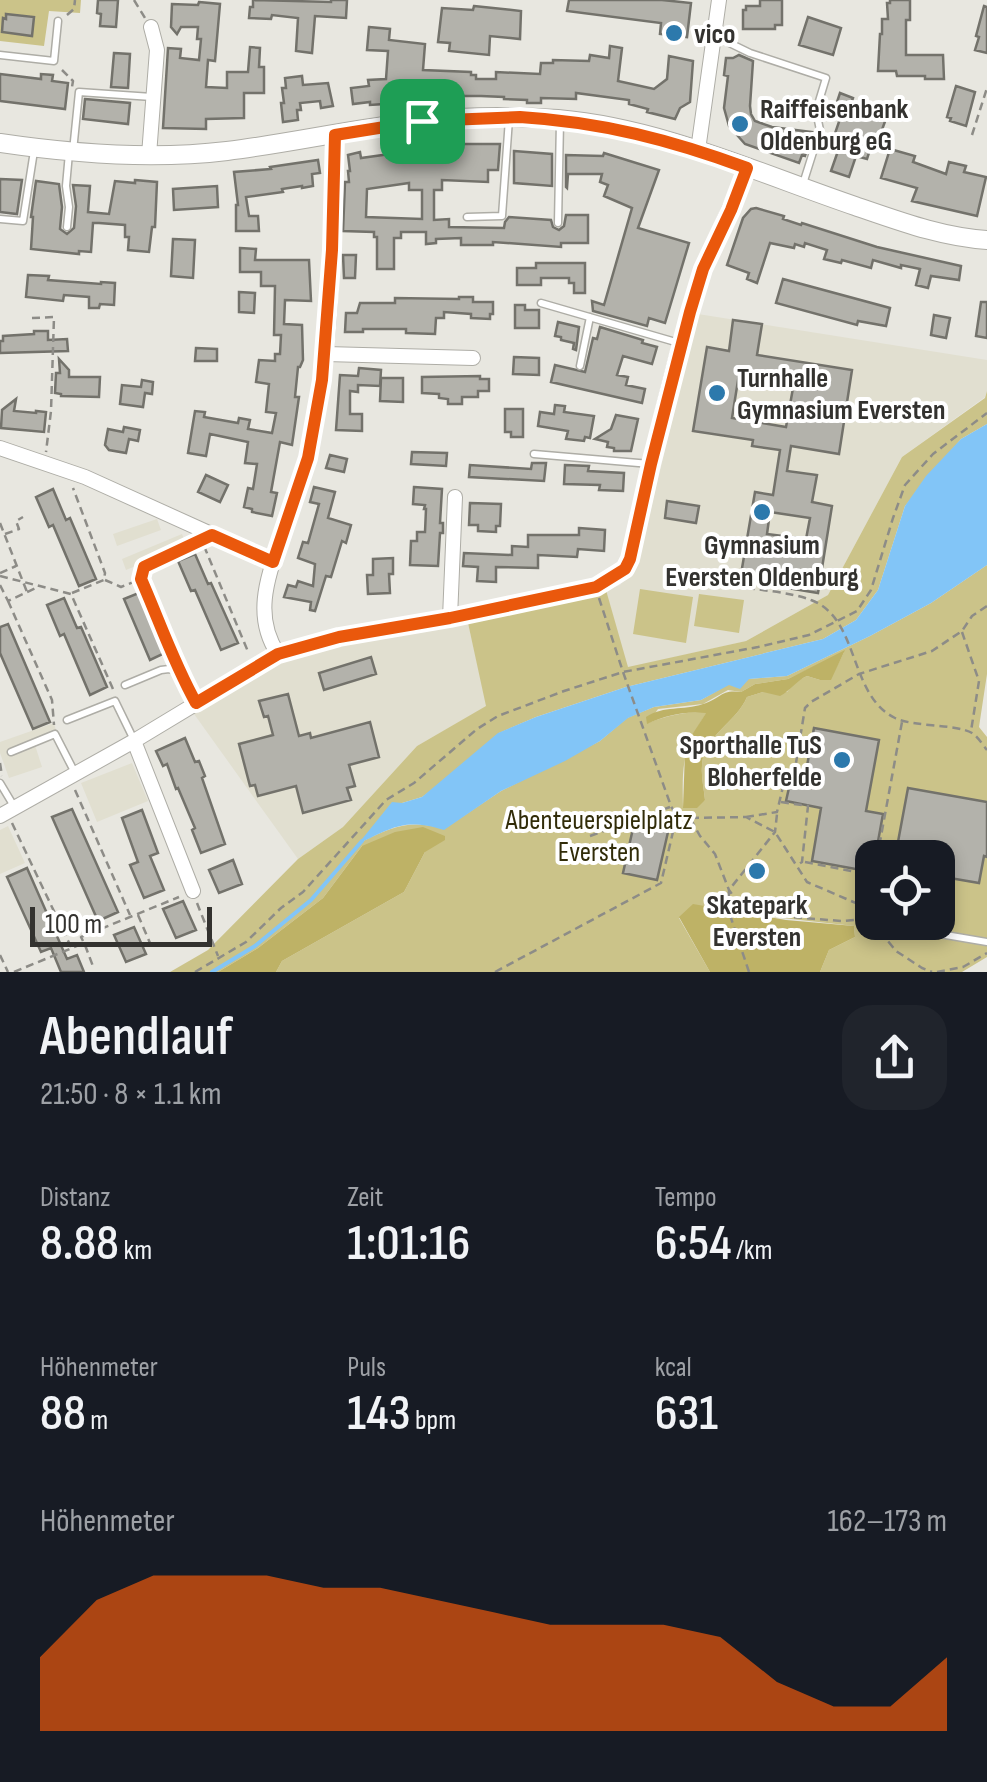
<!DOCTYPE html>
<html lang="de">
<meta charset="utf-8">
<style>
body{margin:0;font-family:"Sofia Sans Condensed",sans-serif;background:#20242c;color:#f1f3f6;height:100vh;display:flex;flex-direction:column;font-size:38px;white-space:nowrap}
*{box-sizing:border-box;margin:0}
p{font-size:32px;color:#9ea1a6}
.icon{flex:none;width:55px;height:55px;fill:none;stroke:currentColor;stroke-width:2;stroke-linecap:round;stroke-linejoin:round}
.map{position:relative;height:972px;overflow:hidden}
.panel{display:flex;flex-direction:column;background:#171b24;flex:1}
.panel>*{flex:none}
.controls{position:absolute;left:855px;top:840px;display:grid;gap:20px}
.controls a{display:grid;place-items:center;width:100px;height:100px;border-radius:20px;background:#171b24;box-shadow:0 5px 15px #0003;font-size:50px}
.scale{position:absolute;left:30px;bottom:25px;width:182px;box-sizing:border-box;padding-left:10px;border:5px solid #33322f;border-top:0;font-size:28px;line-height:35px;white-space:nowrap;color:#33322f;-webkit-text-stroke:8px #fff;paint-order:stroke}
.pin{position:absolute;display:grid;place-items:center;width:85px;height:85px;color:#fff;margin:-42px;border-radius:20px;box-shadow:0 5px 15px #0006}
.round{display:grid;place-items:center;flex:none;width:105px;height:105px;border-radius:30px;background:#20242c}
.headline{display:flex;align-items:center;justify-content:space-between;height:170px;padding:0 40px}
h1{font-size:55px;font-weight:600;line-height:75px}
.stats{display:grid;grid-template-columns:repeat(3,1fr);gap:15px;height:170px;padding:10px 40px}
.stats div{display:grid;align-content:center}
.stats b{font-size:50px;font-weight:600}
.stats small{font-size:28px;font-weight:400}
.stats p{font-size:28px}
.chart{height:280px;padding:20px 40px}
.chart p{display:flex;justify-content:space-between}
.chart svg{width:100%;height:180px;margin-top:10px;fill:#ea580c;opacity:.7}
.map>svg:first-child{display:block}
.built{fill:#e1dfd0}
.green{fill:#cbc389;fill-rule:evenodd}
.forest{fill:#beb266}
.water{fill:#82c5f7}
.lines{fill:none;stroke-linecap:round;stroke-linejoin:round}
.stream{stroke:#82c5f7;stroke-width:4}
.building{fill:#b3b2ab;stroke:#73726b;stroke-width:2.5;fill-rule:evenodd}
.service-casing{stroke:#aeada6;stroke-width:9}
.minor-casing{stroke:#aeada6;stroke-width:16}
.tertiary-casing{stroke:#aeada6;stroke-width:20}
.path{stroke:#8d8c87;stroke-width:2.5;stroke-dasharray:8 5;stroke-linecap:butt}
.service{stroke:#fff;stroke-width:6}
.minor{stroke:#fff;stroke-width:14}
.tertiary{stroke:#fff;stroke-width:18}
.route-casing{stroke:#fff;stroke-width:20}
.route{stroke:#ea580c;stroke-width:12}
.poi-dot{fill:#2c79ac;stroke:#fff;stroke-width:4}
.labels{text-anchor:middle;stroke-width:8;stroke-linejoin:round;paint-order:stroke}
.poi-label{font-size:28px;font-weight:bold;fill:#33322f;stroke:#fff;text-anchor:start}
.park-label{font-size:28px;fill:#312c09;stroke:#fff}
</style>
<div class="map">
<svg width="987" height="972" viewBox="0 0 987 972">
<rect width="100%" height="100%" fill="#e8e7e0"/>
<path class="built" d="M698,314L987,360V391L985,397L902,457L828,595L746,641L627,668L606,590L620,585L637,566Z
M157,519L161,530L117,546L113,534Z
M182,534L186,545L126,570L122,559Z
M450,618L468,623L487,706L417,746L343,827L298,859L189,707L278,654Z
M54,723L58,737L35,745L42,767L9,778L0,753V742Z
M132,763L148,801L97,822L81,783Z
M8,826L25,863L0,874V830Z"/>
<path class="green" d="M0,0H81L80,13L49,11L44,46L0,41Z
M987,391V424L961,439L905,506L878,590L856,620L823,639L626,687L536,717L499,733L439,785L422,797L402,803L361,842C393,827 409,819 444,829L501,791L600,741L627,718L654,707L701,700L729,684L748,679L787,676L870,636L931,603L987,565V674L979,727L987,737V957L962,972H820L829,950L855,937L854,926L745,914L679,918L710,972H276L282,961L404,892L425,852L362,846L323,898L258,948L218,972H170L208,950L298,859L343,827L417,746L486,706L468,623L606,590L628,667L746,641L828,595L902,457L985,398ZM844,652L830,680H820L807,676L795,682L787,692H763L747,697C736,723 703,736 702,766C701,777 704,789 705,800L683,807C682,764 682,750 707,712C685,712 668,715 648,723L658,709L703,704L728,690L741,692L755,684L788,679ZM872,858H938V922H872Z
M640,589L693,597L686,643L633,634Z
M699,594L744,600L739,633L694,626Z"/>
<path class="forest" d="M845,650L831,680H820L807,676C796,681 790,691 780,696L763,692L747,697C736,723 703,736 702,766C701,777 704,789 705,800L697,808H683L685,752L690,738L706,713C684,711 667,715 647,724L646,717C664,705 683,711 703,704C720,699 721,689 741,692L755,684L788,679Z
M423,827L445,836V840L425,852L404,892L282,961L276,972H218L258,948L323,898L362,846L395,832Z
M693,904L786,920L854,926L855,937L829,950L820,972H710L679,917Z"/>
<path class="water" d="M987,424V565L931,603L870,636L787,676L749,679L740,689L729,685L701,700L654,707L628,718L600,741L565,761L501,791L444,830C405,818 393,827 358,844L392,802L402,803L422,797L498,733L536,717L626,687L823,639L856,620L878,590L905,506L926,476L961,439Z"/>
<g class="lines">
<path class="stream" d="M212,972L255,946L311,900L362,841"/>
</g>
<path class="building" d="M98,0H118L116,27L100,26L101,14L97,13Z
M253,0L331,2V0H347L346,18L315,16L312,53L296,51L298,18L272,15L271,19L249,18L250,7H253Z
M569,0H662L691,3L687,37L660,34L661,23L567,11Z
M760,0H782V25H775V29H743V10H746V6H760Z
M890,0H910V20H906V55H943L944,79H925V76H897L896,71H878L880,34H882V19H888L887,3H890Z
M199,2L220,4L215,61L208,60L206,87L227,88V72H248L250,47L260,48L259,67H264V93H244V118L206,119V129L163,128L168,48L181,49L180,58L199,60L201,39H197L198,27H181L177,34L171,27L172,4L198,5Z
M474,6L521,11L520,39L490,36L489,55L449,51L450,43L438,42L442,8L473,10Z
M984,6L987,7V53L975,50L979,37L976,36Z
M6,14L34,17L32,36L2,32L3,18L6,19Z
M808,17L841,28L833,55L799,45Z
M369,27L390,29L389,40L425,44L423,70L471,72V75H476V79H496V72L540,74L541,63H553V60L589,61L590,55L609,58L610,46L622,48L618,81L654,89L667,79L669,56L693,61L690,102L680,108L675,119L647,112L648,109L629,104V100L576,93V99L541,98V103H527V100L504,99V97L481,96H445L441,101L435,92V89L395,85V90L385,89L384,104L370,105V102L353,104L351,88L369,86L368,80L386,79L388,51L367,50Z
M114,53L130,54L128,88L111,87Z
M739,55L753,61L750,106L751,114L755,121L772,127L812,132L805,156L802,155L799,163L745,144L729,126L724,108L728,76L724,75L726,58H733Z
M0,74L41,79V74L53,75L52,81L68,83L65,109L0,101Z
M302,76L303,85L328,83L333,106L321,108L320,101L300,103L301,110H297L298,120L283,122L281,103H284L282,88H286L285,78Z
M956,86L975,92L966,126L950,121L951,118L947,117Z
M840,93L853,98L851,104L887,116L879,138L874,137L867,159L856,156L849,177L831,171L838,151L830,148L841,116L833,114Z
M85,99L130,103L128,124L83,119Z
M458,144H500L498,170H488V182L442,180V190H434V220L449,219V227L504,228L505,222L509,217L551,220L553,227L559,230L564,226L566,215H588V243H561V247L493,242V245H461V238L436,239V243L426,244V232H401V238H394V269H377V237H374V232L343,231L345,182H349L348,171H350L348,155L360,152L361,158L397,153L458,156ZM409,183V190H422V219L366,217L367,189Z
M890,149L915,156L913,162L946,174L949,162L966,166L964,172L986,177L977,216L912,201L917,188L881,178Z
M514,151L552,154V186L514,183Z
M604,153L659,170L638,228L689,243L665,323L649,318L647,326L593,311L592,301L604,305L632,208L604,196L608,185L600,182L602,174H568L567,188L566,187V155L603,156Z
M318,160L320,173L312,174L313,186L302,188V186L282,189L283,192L246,197L249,216H258L259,231H236V205H238L234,172L271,169L270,167Z
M0,179L22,180L17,214L0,212Z
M135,180L157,182L155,227H152L149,252L128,250L129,237H125V225L99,223H93L91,252L79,251V254L31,249L33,217H31L36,181L59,184L62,207L60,229L67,234L74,228L76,206L73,185L90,186L88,212L109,214L115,181L135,183Z
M217,186L218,207L174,210L173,189Z
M756,208L784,216L783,219L801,225L802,223L877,247L961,266L959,280L931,276L928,288L916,285L920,269L901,265V268L873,260L871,268L842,260L841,263L824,259L827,250L805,243L804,247L795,244L794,248L770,243L757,283L747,279L749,273L727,265L743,218L751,209Z
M173,239L195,240L193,278L171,276Z
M240,248L256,249L255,260H309L311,301L285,300L284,324L302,325L303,360L300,367H298L295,397H299L292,445L280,442L271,492L277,493L272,516L252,512V509L244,507L248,488L253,489L257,464L245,463L248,442L210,434L206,456L188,453L195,411L205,412L204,417L238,423L239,418L250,420L248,429L272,433L276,413L266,412L269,384L256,382L259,360L275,361V354H280L281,335H274L275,286H261V272H240Z
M343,255H356L355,278H344Z
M536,263H585V293H574V283H569V278H541V285H517V268H536Z
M28,275L49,276L48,280L101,284V282L115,283L114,305L100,304L99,308H89V297L64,295L63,301L26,297Z
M783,279L890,308L886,326L858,321L857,325L776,303Z
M239,292L255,293L254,313L239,312Z
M459,297H473V302H493V314H490V319L471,318V314L444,312V318H436L435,334L406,333V329H363V332H345L346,313H357L360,303H395V298L459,299Z
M981,302H987V338L976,336Z
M515,305H525V310H539V328H515Z
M934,315L950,318L946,338L931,335Z
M733,320L762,324L757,355L852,370L839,454L791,446L787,471L817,475L812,502L832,506L818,593L740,580L755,492L773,495L780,450L752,446L753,440L693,431L707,347L729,351ZM740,368L795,377L786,427L732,418ZM770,512L810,518L806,539L767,534Z
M558,322L579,327L576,350L573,349L574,343L561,340V337L555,336Z
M600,327L643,340L642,343L657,347L652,364L623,356L617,375L628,377L626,385L645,389L642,403L551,382L555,365L585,372L593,338L597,339Z
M34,331H48V340L67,339L68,351L0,353V341H3V336L34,334Z
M196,348L217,349V361H195Z
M514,357L539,358V375L513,374Z
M59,359L69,370V377H100L99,397L61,396V394L55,393L56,373H60Z
M359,368L381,370L380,386L358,385V392L350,391V414H362V431L336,430L340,375L358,376Z
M480,376V379H489V391H478V397H462V404H448V399L439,398V394L422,393V377Z
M381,378H403V402L380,401Z
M142,380L153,382L152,394L145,393L143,407L120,404L122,385L141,387Z
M16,399L14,411L36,413V411L46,412L44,432L1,428L2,410Z
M555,405L565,406L564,412L594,416L590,438L585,437L584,441L566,439L568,431L538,426L540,412L554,414Z
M505,409H523V437H511V432H505Z
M616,415L638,419L631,451H614V448L607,447L608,442L595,439L611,429Z
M124,427L140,430L138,441L129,439L126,453L109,450L105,445L108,429L123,432Z
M412,452L447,453L446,466L411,464Z
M330,455L347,459L344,472L326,468Z
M532,463H546L544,481L469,477L470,465L531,469Z
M565,465L589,466L588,471L624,473L623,491L599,490L600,485L564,484Z
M206,475L228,485L220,502L198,492Z
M314,487L335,492L328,518L351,525L346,543L342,541L331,577L326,576L315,611L310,610L311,602L284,597L288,585L296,587L298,581L313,586L315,564L298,558L303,542L308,543L319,504L310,502Z
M414,487L442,489L440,523H443V533H440L438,566L410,565L411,541H417V532H425L426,509H424L425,505L413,504Z
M53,489L66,520L70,518L96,579L79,586L53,525L49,527L36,497Z
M667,501L699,506L696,523L665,518Z
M470,503L501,504L500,526H496V532L478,531V525H469Z
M579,528L605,530L604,551L578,549L577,557L538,555V568L496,567V582L477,581L478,567L463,566L464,553L512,555V546L528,547V535H579Z
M195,554L208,584L211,583L238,643L221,650L195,590L191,591L178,561Z
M393,558V574H389L390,593L368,594L367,575H373V559Z
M141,592L167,652L150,660L124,599Z
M64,598L77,628L81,627L107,687L90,695L64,634L60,636L47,605Z
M8,624L50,722L33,729L0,653V627Z
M371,657L376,674L324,690L319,673Z
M288,694L299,736L310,733L311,738L370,722L379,757L349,765L355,786L347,788L351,800L303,813L296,786L258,796L255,785L250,786L239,744L273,735L268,716L264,717L259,701Z
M814,728L879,740L866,811L883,814L875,858H872V872L812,861L821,808L786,801L791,779L804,782Z
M185,738L195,762L199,761L205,776L202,778L225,844L201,853L192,830L195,828L178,788L176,789L167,764L163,766L156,751Z
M908,788L987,802V857L984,856L979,883L938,876V858H895Z
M72,809L118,912L98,921L52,817Z
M142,810L158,853L150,856L164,890L144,898L130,865L138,862L122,818Z
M634,824L668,832L657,880L623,873Z
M233,860L242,884L219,893L209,870Z
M27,868L67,959L77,955L84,972H61L51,948L41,952L7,877Z
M183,901L196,930L176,938L163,909Z
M134,927L146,954L126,962L114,935Z"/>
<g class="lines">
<g class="service-casing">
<path id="service" d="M715,36L750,53L826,78L816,111L820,130L802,187
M0,55L54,61L58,21
M73,151L79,92L152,97
M467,217L502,216L509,119
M0,219L23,221L34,151
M558,223L560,121
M67,227L69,207L66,186L69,153
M541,303L679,343
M580,366L590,317
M534,454L650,464
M125,685L161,670L169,669L178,671L196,703
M67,720L115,701L134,740
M11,752L55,734L75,773
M0,783L15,808
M905,922L928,932L987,942"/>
</g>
<g class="minor-casing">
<path id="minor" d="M698,150L719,0
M149,155L157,50L151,27
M326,354L473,358
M0,448L85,477L273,562
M450,618L455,497
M278,654C251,613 270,572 284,529C292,505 302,481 308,457C334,352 332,242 335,135
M134,741L193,891
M0,816L134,741L278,654L339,637L450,618L596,587L625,569L630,559C651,464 670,367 702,275C714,239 733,204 747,168"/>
</g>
<g class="tertiary-casing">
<path id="tertiary" d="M0,143C74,154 152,160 227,151C292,143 356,128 422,121C466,116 513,116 558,119C661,128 758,173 855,206C899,221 941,237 987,240"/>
</g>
<path class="path" d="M134,0L145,18
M67,15L74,9L75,0
M62,70L73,81L72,87
M972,135L987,88
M32,318L54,317L51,411L46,452
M0,523L27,592
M5,534L19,529L16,521L23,517
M204,546L249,654
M0,573L16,566
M0,576L71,594L113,689
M141,577L144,567L195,543
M105,580L121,587L141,579L175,660
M0,585L8,601L36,588
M734,586C757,590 791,592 811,600C860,618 848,695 895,718C913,727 957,724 972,733C977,736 983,745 987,750
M72,593L104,580L105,573L73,488
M599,598L623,672L671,806L677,817L690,818L700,836L715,854L729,890L739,904L748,910L791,917L842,921L864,919L874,924L896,951L922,968L932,972
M8,601L52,700L54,725
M962,632L979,681L971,731
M0,763L2,776
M75,790L130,915
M781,802L808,806L802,862L799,864
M746,817L777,812L786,774L794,775L805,708L811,702L859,674L932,651L962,631L972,616L987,606
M691,818L746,817L775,832L807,882L872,910
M12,823L71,947
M590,836L670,807
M877,858L902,722
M805,862L872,875
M197,903L218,956
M138,915L150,943
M85,945L94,969
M0,955L8,972
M14,972L84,943L81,937L179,897
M195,972L246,942L281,908L303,892L386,800L414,783L477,729L498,716L564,691L623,672L758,647L809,635L857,611L871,590L893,518L905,485L933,454L987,413
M495,972L661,883L676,819
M749,972L728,909L729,890L775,832L777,814
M937,972L963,967L987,953"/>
<use href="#service" class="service"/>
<use href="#minor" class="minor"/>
<use href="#tertiary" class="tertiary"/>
</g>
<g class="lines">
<g class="route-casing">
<path id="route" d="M520,117C602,122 671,140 747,168L731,210L703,269L690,312L651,464L630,559L625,569L596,587L450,618L339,637L278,654L196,703C174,664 159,620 141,579L144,567L212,535L273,562L308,458L322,380L332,250L335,135L422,121Z"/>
</g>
<use href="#route" class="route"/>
</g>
<g class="poi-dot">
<circle cx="674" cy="33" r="10"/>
<circle cx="740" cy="124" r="10"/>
<circle cx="717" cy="393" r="10"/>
<circle cx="762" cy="512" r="10"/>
<circle cx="842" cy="760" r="10"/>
<circle cx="757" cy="871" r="10"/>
</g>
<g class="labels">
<g class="poi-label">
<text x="694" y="43">vico</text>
<text x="760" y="118">Raiffeisenbank<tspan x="760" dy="32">Oldenburg eG</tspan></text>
<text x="737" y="387">Turnhalle<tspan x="737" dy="32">Gymnasium Eversten</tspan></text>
<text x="762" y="554" text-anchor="middle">Gymnasium<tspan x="762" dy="32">Eversten Oldenburg</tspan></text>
<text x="822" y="754" text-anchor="end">Sporthalle TuS<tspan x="822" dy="32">Bloherfelde</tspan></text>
<text x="757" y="914" text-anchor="middle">Skatepark<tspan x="757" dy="32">Eversten</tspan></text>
</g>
<g class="park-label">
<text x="599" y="829">Abenteuerspielplatz<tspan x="599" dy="32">Eversten</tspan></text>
</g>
</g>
</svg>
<div class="controls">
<a><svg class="icon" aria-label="locate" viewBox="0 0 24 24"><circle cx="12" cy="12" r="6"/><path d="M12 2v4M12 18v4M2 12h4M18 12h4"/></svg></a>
</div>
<div class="scale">100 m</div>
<div class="pin" style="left:422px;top:121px;background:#1e9e55"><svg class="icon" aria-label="arrive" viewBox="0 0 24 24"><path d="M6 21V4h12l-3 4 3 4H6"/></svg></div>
</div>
<section class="panel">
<div class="headline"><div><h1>Abendlauf</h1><p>21:50 · 8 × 1.1 km</p></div><a class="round"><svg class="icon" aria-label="share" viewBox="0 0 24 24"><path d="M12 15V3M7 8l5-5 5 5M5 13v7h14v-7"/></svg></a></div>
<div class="stats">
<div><p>Distanz</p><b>8.88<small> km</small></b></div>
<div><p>Zeit</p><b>1:01:16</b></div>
<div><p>Tempo</p><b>6:54<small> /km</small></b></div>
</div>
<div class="stats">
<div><p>Höhenmeter</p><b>88<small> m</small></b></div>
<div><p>Puls</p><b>143<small> bpm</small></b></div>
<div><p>kcal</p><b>631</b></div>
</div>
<div class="chart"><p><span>Höhenmeter</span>162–173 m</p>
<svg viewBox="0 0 160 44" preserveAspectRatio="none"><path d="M0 44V26L10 12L20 6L30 6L40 6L50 9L60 9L70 12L80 15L90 18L100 18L110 18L120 21L130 32L140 38L150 38L160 26V44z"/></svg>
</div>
</section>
